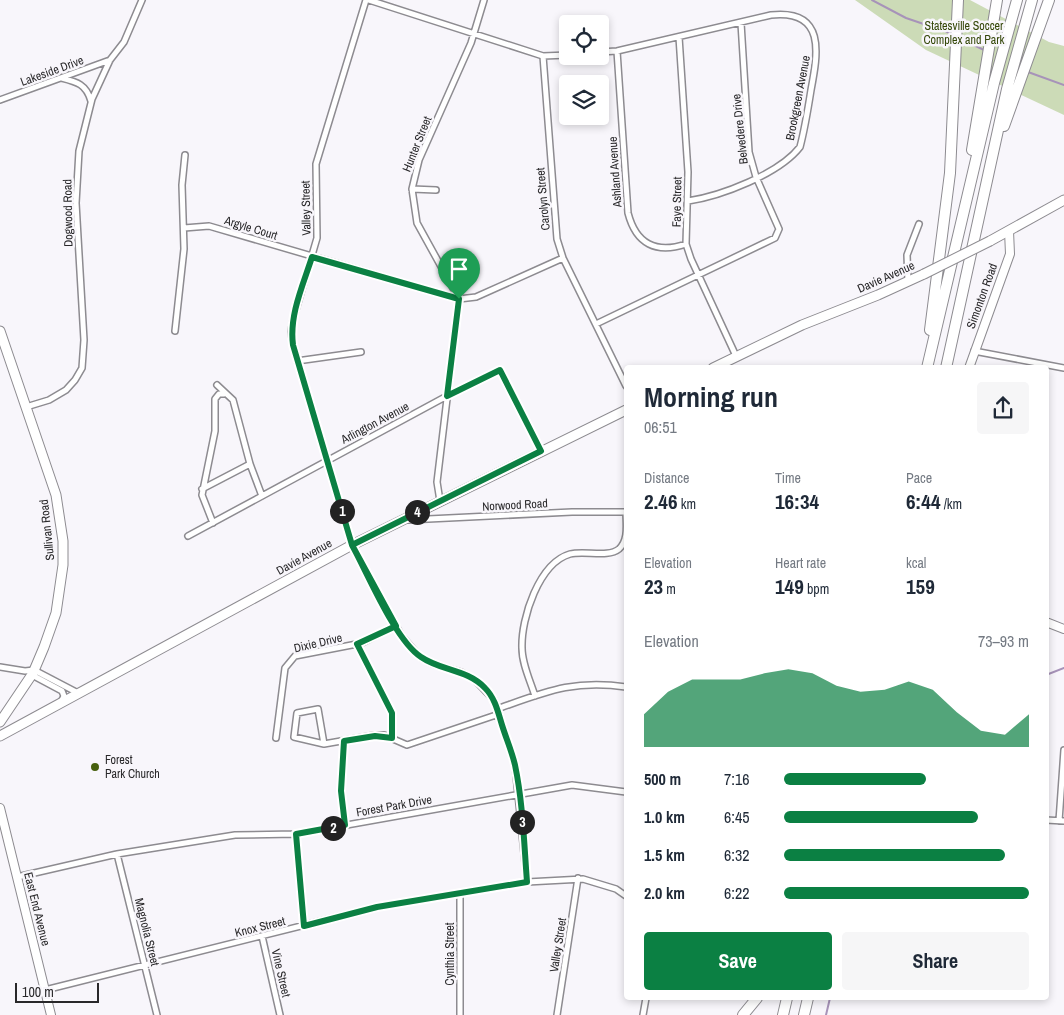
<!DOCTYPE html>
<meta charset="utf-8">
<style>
body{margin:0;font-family:"Archivo Narrow",sans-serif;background:#f6f6f7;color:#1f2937;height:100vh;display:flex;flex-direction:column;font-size:19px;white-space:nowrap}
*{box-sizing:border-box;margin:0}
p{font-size:16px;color:#747a83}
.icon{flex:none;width:28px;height:28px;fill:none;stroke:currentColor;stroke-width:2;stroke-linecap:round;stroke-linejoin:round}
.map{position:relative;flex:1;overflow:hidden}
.panel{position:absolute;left:624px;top:365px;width:425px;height:635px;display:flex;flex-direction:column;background:#fff;border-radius:5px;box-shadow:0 2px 8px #0003}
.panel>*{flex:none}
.tools{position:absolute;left:559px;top:15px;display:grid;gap:10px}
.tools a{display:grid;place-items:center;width:50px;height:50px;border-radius:5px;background:#fff;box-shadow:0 2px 8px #0003;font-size:25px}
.scale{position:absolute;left:15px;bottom:12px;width:84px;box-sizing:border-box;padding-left:5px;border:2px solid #29282a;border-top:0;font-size:14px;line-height:18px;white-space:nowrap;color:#29282a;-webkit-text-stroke:4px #f8f6fb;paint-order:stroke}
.pin{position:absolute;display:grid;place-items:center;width:42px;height:42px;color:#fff;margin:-51px -21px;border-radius:50% 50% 50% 0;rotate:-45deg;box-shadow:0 0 5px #0007}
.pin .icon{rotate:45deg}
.km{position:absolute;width:25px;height:25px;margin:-12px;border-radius:50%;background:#222;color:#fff;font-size:14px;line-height:25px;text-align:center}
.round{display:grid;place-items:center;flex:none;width:52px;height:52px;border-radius:5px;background:#f6f6f7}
.headline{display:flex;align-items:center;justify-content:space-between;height:85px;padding:0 20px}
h1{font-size:28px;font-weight:800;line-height:38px}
.stats{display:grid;grid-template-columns:repeat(3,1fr);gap:8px;height:85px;padding:5px 20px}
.stats div{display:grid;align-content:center}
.stats b{font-size:21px;font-weight:800}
.stats small{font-size:14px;font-weight:400}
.stats p{font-size:14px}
.chart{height:140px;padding:10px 20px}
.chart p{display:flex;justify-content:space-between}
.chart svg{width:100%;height:90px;margin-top:5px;fill:#0b8043;opacity:.7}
.action{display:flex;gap:10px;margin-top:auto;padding:10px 20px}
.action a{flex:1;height:58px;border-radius:5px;background:#0b8043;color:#fff;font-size:20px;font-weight:800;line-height:58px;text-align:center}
.action a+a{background:#f6f6f7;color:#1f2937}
ul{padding:0 20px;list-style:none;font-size:16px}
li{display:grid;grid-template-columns:80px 60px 1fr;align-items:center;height:38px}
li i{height:12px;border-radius:6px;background:#0b8043}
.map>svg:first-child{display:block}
.green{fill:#ccdbb7}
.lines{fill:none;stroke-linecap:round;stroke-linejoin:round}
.stream{stroke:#a793b9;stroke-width:2}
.street-casing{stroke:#8d8b90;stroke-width:8}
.secondary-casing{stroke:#8d8b90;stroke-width:10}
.primary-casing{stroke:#8d8b90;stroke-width:11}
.highway-casing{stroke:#8d8b90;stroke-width:12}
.street{stroke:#fff;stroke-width:5}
.secondary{stroke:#fff;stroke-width:8}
.primary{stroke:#fff;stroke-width:9}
.highway{stroke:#fff;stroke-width:10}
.primary-bridge-casing{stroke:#8d8b90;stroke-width:11;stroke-linecap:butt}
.primary-bridge{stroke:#fff;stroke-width:9}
.route-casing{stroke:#fff;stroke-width:10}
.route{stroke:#0b8043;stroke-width:6}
.poi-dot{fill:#47600e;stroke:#f8f6fb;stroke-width:2}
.labels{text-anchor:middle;stroke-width:5;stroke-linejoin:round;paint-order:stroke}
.park-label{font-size:12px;fill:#344708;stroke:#f8f6fb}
.street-label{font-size:12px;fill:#29282a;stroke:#f8f6fb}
.poi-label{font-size:12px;fill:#29282a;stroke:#f8f6fb;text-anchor:start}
</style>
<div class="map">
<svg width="1064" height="1015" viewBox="0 0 1064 1015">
<rect width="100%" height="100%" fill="#f8f6fb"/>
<path class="green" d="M855,0H970L1049,42L1064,46V115L926,50Z"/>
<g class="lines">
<path class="stream" d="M872,0L906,18L953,34
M959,38L984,50
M1028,72L1064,85
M1046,675L1064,668
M826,1015L830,998"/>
<g class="street-casing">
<path id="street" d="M366,0L316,164L317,238L293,320L291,332L293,345L352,545L401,635L420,657L433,664L461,672L474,679L494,700L515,765L527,882
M369,0L543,56L568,55
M679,37L688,172L686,244L691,259L736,356
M617,51L628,213C636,244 656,254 686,244
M600,52L617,51L771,15C826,9 818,53 811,90C808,109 805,128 800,147C779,174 721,196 688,201
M543,56L557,239L563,258L626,386
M61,78C77,82 86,84 91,101
M0,100L110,60
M412,189L436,190
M184,228L209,226L459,299L476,297L563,258
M908,281L907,255L919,224
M596,324L775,238L779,229L756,177L749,152L741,23
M175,331L184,249L182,185L185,155
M974,351L1064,368
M297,361L361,352
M217,385L233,400L250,464L262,496
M26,407L49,400L66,390L75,380L82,368L84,340L76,203L79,151L92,99L110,60L124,42L142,0
M202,489L250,464
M440,501L437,482L459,299L417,223L412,189L419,160L471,43L484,0
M407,518L408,520L572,512H626
M213,523L202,495L215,431V399L219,394H224
M188,536L447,396L500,370L541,451
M357,644L392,713V738
M0,667L25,671L34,670L78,693
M32,675L62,691L64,696L61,702
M535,696C530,680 522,664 522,648C521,618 539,563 570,554C584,550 608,558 619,549C629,540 626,524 626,512
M497,709C545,692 574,679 626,687
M276,738L285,668L295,656L362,643L395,626
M344,741L341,791L345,825
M324,744L318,709L297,713L294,737L324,744L375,735H384L407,745L499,714
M1046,820L1064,821
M1059,821L1064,750
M296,834L304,926
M117,854L157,1015
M17,877L117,854L235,835L296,834L572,785L626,792
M460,893V1015
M262,936L280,1015
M45,990L377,907L527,882L583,879L616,889L626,896
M557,1015L578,878
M643,1015L646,998"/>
</g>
<g class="secondary-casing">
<path id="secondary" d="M969,368L1010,254L1009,231
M1046,622L1064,629
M0,808L51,1015"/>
</g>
<g class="primary-casing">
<path id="primary" d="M990,241L1064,200
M0,331L56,495L63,541V565L56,613L44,647L33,673L0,722
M713,368L802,325L878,295L924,274
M0,736L352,545L626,410"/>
</g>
<g class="highway-casing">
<path id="highway" d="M1004,126L1049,0
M972,150L997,0
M930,330L950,173L958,0
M927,368L994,83L1017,0
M946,368L1007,89L1032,0
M743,1015L757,998
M783,1015L787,998
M804,1015L808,998"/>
</g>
<use href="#street" class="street"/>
<use href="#secondary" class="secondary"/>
<use href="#primary" class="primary"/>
<use href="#highway" class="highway"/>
<g class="primary-bridge-casing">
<path id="primary-bridge" d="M924,274L990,241"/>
</g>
<use href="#primary-bridge" class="primary-bridge"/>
</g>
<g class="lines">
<g class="route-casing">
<path id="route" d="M459,299L312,257C303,285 289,315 293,345L352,545L396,626L357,644L392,713V738L375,736L344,741L341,791L345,825L296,834L304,926L377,907L527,882C524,843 523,803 515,765C512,752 506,738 502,725C498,712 495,698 485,688C467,669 441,671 421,657C395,640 368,574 352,545L541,451L500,370L447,396L459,299"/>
</g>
<use href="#route" class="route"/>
</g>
<circle class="poi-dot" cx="95" cy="767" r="5"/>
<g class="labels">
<g class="park-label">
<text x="964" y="30">Statesville Soccer<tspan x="964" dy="14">Complex and Park</tspan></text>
</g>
<g class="street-label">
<text transform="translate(52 71) rotate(-20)" y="4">Lakeside Drive</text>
<text transform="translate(798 98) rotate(-79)" y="4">Brookgreen Avenue</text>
<text transform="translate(740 129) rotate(-96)" y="4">Belvedere Drive</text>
<text transform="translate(417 144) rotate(-68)" y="4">Hunter Street</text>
<text transform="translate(615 172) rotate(-94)" y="4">Ashland Avenue</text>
<text transform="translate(543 199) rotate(-95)" y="4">Carolyn Street</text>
<text transform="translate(677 202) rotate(-89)" y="4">Faye Street</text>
<text transform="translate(306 208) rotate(-91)" y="4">Valley Street</text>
<text transform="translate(68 213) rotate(-91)" y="4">Dogwood Road</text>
<text transform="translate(251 228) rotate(17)" y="4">Argyle Court</text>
<text transform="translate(886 277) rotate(-24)" y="4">Davie Avenue</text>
<text transform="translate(982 296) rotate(-70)" y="4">Simonton Road</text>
<text transform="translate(375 423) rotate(-28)" y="4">Arlington Avenue</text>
<text transform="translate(515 505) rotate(-3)" y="4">Norwood Road</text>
<text transform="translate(47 530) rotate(-96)" y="4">Sullivan Road</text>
<text transform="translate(304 557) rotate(-29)" y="4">Davie Avenue</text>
<text transform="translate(318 643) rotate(-13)" y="4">Dixie Drive</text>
<text transform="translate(394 806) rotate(-10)" y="4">Forest Park Drive</text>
<text transform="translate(37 909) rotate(76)" y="4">East End Avenue</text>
<text transform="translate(260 927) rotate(-14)" y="4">Knox Street</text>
<text transform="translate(147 932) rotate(76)" y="4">Magnolia Street</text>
<text transform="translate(558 945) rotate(-81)" y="4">Valley Street</text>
<text transform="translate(450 954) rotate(-90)" y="4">Cynthia Street</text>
<text transform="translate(281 973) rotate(77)" y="4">Vine Street</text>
</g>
<g class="poi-label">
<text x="105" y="764">Forest<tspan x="105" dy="14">Park Church</tspan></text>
</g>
</g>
</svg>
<div class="tools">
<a><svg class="icon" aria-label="locate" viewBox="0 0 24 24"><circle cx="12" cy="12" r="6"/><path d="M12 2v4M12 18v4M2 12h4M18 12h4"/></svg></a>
<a><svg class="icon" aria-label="layers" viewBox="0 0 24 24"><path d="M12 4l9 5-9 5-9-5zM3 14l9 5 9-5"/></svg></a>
</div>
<div class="scale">100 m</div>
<div class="pin" style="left:459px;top:299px;background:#1e9e55"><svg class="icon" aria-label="arrive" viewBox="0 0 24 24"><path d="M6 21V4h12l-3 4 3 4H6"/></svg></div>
<b class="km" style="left:342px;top:511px">1</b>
<b class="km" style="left:333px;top:828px">2</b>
<b class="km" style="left:522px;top:822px">3</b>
<b class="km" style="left:417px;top:512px">4</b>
<section class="panel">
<div class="headline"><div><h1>Morning run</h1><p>06:51</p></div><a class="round"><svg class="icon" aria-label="share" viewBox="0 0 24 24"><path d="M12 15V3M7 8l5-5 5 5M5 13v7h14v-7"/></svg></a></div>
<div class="stats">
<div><p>Distance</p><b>2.46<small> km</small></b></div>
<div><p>Time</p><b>16:34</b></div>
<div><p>Pace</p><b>6:44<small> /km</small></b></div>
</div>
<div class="stats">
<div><p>Elevation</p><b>23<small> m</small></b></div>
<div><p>Heart rate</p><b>149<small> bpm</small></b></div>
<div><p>kcal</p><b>159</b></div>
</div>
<div class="chart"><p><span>Elevation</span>73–93 m</p>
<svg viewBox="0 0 160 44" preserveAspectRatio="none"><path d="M0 44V28L10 17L20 11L30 11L40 11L50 8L60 6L70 8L80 14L90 17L100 16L110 12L120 16L130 27L140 36L150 38L160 28V44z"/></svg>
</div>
<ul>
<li><b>500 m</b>7:16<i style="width:58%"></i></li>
<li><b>1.0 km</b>6:45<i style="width:79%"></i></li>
<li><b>1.5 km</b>6:32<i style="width:90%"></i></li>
<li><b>2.0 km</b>6:22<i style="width:100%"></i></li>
</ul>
<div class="action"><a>Save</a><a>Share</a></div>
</section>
</div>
